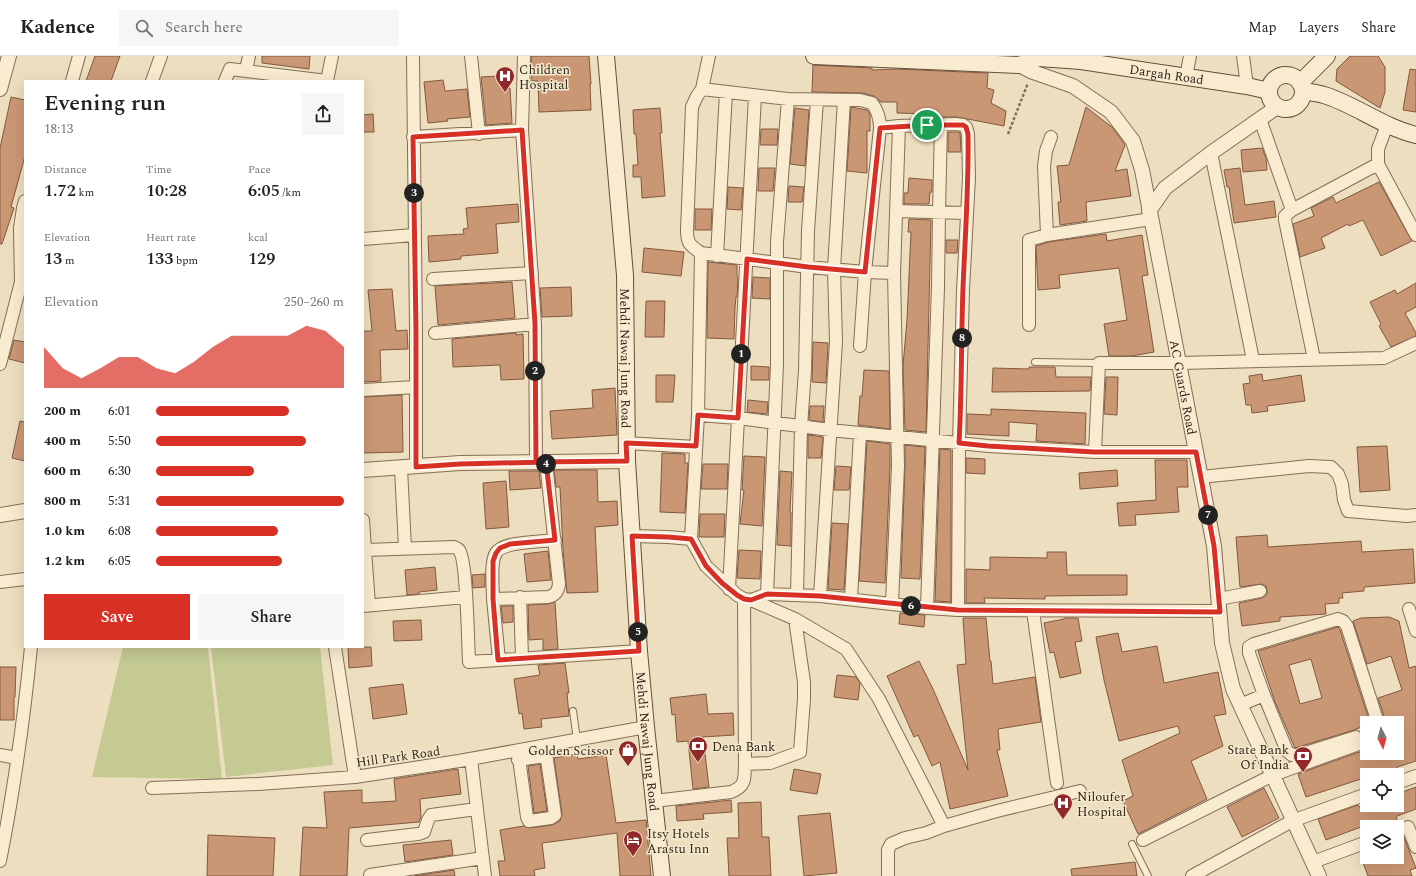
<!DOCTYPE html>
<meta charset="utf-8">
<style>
body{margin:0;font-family:Spectral,serif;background:#f6f6f6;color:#202124;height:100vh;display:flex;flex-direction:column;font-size:15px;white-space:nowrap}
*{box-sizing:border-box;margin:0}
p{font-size:13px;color:#757577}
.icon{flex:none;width:22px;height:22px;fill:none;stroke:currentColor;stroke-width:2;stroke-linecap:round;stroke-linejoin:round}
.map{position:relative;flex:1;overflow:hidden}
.side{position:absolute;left:24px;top:24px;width:340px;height:568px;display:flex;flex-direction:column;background:#fff;border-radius:0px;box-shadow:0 4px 16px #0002}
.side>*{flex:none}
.needle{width:26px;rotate:174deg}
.buttons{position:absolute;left:1360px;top:660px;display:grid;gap:8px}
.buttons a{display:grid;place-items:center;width:44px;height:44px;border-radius:0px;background:#fff;box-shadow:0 4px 16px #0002;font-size:20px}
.pin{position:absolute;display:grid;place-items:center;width:34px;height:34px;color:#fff;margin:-17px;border:2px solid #fff;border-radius:50%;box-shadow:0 1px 4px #0007}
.km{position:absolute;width:20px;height:20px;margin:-10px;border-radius:50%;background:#222;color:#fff;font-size:11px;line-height:20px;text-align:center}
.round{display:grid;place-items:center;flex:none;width:42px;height:42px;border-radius:0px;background:#f6f6f6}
.headline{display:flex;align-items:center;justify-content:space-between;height:68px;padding:0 20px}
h1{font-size:22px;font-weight:600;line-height:30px}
.figures{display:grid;grid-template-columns:repeat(3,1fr);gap:6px;height:68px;padding:4px 20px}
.figures div{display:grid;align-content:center}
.figures b{font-size:17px;font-weight:600}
.figures small{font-size:11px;font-weight:400}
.figures p{font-size:11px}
.chart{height:112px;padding:8px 20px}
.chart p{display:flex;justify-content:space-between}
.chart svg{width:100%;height:72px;margin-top:4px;fill:#d93025;opacity:.7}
.cta{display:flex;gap:8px;margin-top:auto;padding:8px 20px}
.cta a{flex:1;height:46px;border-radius:0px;background:#d93025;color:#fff;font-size:16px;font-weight:600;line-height:46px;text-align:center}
.cta a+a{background:#f6f6f6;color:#202124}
ul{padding:0 20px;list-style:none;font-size:13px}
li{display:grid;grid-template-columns:64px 48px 1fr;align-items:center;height:30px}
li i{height:10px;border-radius:5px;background:#d93025}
header{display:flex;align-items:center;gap:24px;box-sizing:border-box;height:56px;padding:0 20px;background:#fff;border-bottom:1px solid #e0e0e0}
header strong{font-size:19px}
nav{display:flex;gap:22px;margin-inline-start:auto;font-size:14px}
.search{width:280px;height:36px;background:#f6f6f6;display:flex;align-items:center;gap:10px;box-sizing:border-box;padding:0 14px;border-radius:0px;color:#757577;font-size:15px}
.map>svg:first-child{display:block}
.green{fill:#c4ca92}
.building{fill:#ca9774;stroke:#82583e;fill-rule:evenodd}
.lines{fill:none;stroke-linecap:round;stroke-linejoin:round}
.service-casing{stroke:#846e57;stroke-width:8}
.minor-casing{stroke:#846e57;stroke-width:14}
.tertiary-casing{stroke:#846e57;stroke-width:16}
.secondary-casing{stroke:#654f3b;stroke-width:18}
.path{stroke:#846e57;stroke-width:2.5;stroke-dasharray:3 2;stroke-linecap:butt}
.service{stroke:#f8ebd0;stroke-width:6}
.minor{stroke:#f8ebd0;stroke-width:12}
.tertiary{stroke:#f8ebd0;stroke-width:14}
.secondary{stroke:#f8ebd0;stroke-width:16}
.route-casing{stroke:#fff;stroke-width:8}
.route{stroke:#d93025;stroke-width:5}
.labels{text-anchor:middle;stroke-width:3;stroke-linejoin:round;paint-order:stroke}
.poi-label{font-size:13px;fill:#33271b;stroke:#f4e8cd;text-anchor:start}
.street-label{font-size:13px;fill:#33271b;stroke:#f4e8cd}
</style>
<header>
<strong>Kadence</strong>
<div class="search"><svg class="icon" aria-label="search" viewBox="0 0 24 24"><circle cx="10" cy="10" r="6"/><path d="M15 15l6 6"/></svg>Search here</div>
<nav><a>Map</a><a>Layers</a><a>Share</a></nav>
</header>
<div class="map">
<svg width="1416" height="820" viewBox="0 0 1416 820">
<rect width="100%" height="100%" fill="#ecdebe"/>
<path class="green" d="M123,591H208L222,723L92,721Z
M211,591H320L333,709L226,721Z"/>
<path class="building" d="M95,0H120L111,25H86Z
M262,0H310L309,13L262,7Z
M531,0H589L591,28H590L591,54L539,56L538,25H532Z
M1350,0H1378L1385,11V36L1380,52L1336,25L1337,13Z
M813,9L872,12V14L896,13L988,17L987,32L994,34L991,47L1006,55L1004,70L957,61H938L930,60V58L897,57V46H881L874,40L862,37L812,36Z
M1410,13L1416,14V56L1403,54Z
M501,20L502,32H510L512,67L486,69L481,21Z
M443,24L445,35L467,33L470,61L447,63L448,65L428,67L424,26Z
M11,41L25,44V100L11,151L14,152L2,188H0V92Z
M851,51L867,54L870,58V75H867V117L847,115Z
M1086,51L1113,72L1125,89L1115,115L1127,113L1131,140L1086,146L1087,165L1060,169L1058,146H1061L1057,110L1069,109Z
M660,52L662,77H660L665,140L642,142L641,121H633V109H638L636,78H634L633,54Z
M795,52L809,54L805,110L790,108Z
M373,58L374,76H363V59Z
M761,73H778L777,89H760Z
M948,76H960L961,96H948Z
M1262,92L1266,102L1267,114L1243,116L1241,94Z
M759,112H775L773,135H758Z
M1240,112L1245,149L1274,145L1276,161L1234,167L1229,131H1227L1224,114Z
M909,122L932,124V136H930L929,148H904V137H908Z
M1379,126L1412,185L1381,200L1363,164L1349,170L1348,168L1321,182L1325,192L1300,201L1293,168L1314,160L1311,152L1333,141L1336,147Z
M789,130L804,131L802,146H788Z
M728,131L743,132L741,154L727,153Z
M518,148L519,166L496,168L498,197L461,200V203L429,206L428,180L464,178L463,173L468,172L466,152Z
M695,153H712L711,174H695Z
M909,163L931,164L926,376L905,374L903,310L907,264L911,176H908Z
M1106,178L1107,185L1142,179L1148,219L1142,220L1154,296L1132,300H1109L1104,268L1127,264L1119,212L1059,219L1060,232L1038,234L1036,190L1049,186Z
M946,184H958L957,197H946Z
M644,192L684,196L681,220L642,216Z
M708,206L737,209V220L738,221L737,241H736L735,252L734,283L707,282Z
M753,221L770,222V243L752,242Z
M512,226L515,262L438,269L435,230Z
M1416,227V251L1405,257L1416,277V280L1391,291L1379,270L1381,268L1370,246L1395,234L1397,238Z
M571,231L572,260L542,261L540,232Z
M392,233L396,275L407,274L408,293L380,294L381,325L363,326V275H372L368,234Z
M646,245H665L664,281H645Z
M516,277V279L523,278L524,323L501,324L500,309L453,311L452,283Z
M14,284L25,286V307L9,303Z
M813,286L828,287L826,327L812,326Z
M751,310L769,311V324H751Z
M1029,311H1055L1056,321H1091L1090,335L992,336L993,312L1029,313Z
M864,314L889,315L890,373L858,369L860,340H862Z
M1262,318L1263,325L1301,319L1305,345L1267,350L1268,355L1252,357L1251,349H1246L1243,328L1250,327L1249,320Z
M656,319H675L673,346H656Z
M1106,321H1118L1117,359L1104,358Z
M615,332L617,379L552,383L550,355L593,352L592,334Z
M402,339L403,396L363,397V341Z
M748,344L768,346L767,358L747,356Z
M810,350H824L823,366L809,364Z
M991,353L1086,357L1085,388L1036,385L1037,368L1009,366V380L967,378V358L991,359Z
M20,365L25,366V405L12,402Z
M808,379L823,381L821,402H808Z
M867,385L890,388V410L885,527L859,525Z
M905,389L925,391L920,523L901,522L905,410Z
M1387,390L1390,434L1360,436L1357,391Z
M940,393L951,394V546L935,545Z
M662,397L685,398V407H688L685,457L660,456Z
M744,400L765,401L762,470L740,468L744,434H742Z
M966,402L985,403V418L966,417Z
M1155,404H1187L1188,431H1177L1179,456L1135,459L1136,469L1119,470L1117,447L1156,444Z
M703,408H728L727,433H701Z
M836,410L851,411L849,434H834Z
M554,414H597L598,446L617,445L618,469L595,471L598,536L567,537L563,493L560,431H556Z
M1117,414L1118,430L1080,433L1079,417Z
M509,415H539L541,432L510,434Z
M780,415L792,416L790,456H791V490L777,489Z
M506,425L509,471L486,473L483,427Z
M700,458H725L724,481H699Z
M832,467L848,468L844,534L828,533Z
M1267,479L1268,491L1361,485L1362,496L1413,493L1415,527L1364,531V535L1342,537L1343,542H1339V547L1325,548L1326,558L1280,561V565L1242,570L1239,547L1262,542L1267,538V534L1266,530L1262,528L1240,531L1236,481Z
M739,494L761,495L760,523L737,522Z
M548,495L551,524L527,526L524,498Z
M1047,496H1066L1067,519H1127V539L1045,540V543L984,542L985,547H966V513L990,514V501L1047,502Z
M435,511L437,534L419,536V538L407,539L405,514Z
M485,518V531L473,532L472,519Z
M555,546L558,593L543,594V583L529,584L528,549L548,548Z
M501,550H513V566L503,567Z
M900,557L925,559L924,571L899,568Z
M1389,561L1399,565L1409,612L1416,610V705L1397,711L1398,714L1383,719H1367V721L1306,741L1298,718L1359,696L1397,697V661L1389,663V662L1385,663L1378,642L1402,634L1391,600L1367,608L1353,565L1361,562Z
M963,562H986L990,605H991L993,628L1035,621L1041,666L998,673L1000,694H997L1008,740L950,753L940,706L932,710L918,679L914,681L887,620L919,605L933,633L968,714L957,609L966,608Z
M1064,562H1078L1082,585L1075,586L1081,617L1060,622L1054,596L1050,597L1044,567L1064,563Z
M421,564L422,584L394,585L393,565Z
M1338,571L1340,574L1370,667H1367V669L1351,675L1295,692L1275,646L1258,595ZM1311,603L1322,642L1300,648L1289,609Z
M1118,577L1122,596L1157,590L1164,627L1218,616L1226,658L1214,660L1223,690L1191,705L1207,743L1138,778L1123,745L1133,740L1122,704L1180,677L1178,670L1119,685L1104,624L1096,581Z
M348,591H371L372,610L349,612Z
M565,607L569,637H567L569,660L541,663L542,671L524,673L522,657L519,658L514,623L540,619L538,609Z
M0,611H16L15,641H14V664H0Z
M837,619L856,621L860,627L858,644L834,641Z
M403,628L407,658L373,663L369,632Z
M706,638L708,658L733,657L734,679L703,681L709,731L693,733L688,685L677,686L675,658L672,659L670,642Z
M577,698L578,703L606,699L616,767L646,764L651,820H620L617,777L542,787L545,812L534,814L535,820H500L498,805H505L500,774L524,770L530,772L552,769L560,765L562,758L554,702Z
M540,708L547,755L534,757L528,710Z
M458,713L461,738L420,743L421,761L419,766L349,772L347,820H300L303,771L327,772L324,736L362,734V747L396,745L394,723Z
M794,713L821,718L817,738L790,734Z
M1416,731V753L1397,760L1396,762L1397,764L1380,771H1361L1326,784L1318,763L1358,749L1359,751L1363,749H1397V738Z
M1264,732L1279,762L1242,781L1227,751Z
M731,744L732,756L703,758L704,763L677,765L676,750Z
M761,746L762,781H769L771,820H729L727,782H739L738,747Z
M830,757L837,817L804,820L798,760Z
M1398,766L1416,812L1410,814L1412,820H1368L1361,801H1397Z
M208,779L275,782L273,820H207Z
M451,784L453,799L405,806L403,789Z
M1135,806L1137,820H1072L1071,813Z
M454,814L455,820H414Z"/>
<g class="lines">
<g class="service-casing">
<path id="service" d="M1035,306L1099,307
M573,655L577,684
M1132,788L1148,820"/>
</g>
<g class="minor-casing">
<path id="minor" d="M413,0L416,275V411
M471,0L479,78
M524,0L522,74L535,268L536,406
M1243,0L1247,30
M246,14L249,0
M1186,21L1190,0
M72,25L79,0
M152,25L161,0
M225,25L230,13L327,25
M327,25L332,0
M702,33L788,43L860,44L872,47C878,55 880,62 880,72L865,216L860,290
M1260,63L1292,154L1285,160V164L1314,303
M1387,69L1378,93V108L1416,179
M899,70L956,68L963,69L966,71L968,78L969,122L963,234L959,387L958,554
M880,72L899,70L894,217L898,410L892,547
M413,81L522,74
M1211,97L1253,304
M1292,154L1378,108
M896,155L966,157
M1047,179L1044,110L1046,95L1051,81
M363,183L414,179
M701,197L808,211L865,216L894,217
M717,200L726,36
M433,223L532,217
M1029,269V184L1047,179L1151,163
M435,277L535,268
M0,308L21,226L20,172L23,152L25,145
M363,334L416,331
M698,359L738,362L830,374L988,390L1095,396H1196
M626,387L696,391
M1095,396L1099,307H1180L1384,302L1416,287
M546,406L559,528C558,535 556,539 548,541L493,543C493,531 490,506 496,497C503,485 541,486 555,484
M401,412L405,492
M1201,421L1309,410L1331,411L1338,418L1342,428L1344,444L1348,455L1407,460L1416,459
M363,464L365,494L363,495
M632,480L668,481L691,483L706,510L737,539L744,543L751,544L795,563L846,593L879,643L944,770
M691,483L698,359L701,197C690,189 687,188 687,174L692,51L697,40L702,33L709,0
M0,526L25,523
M729,533L755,40
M767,538L777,308V186L788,43
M797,539L801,371L805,314L808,175L817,44
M820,540L836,286L834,213L844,44
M520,541L522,602
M493,543L499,604
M851,543L860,377
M1219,543L1260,535
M751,544L767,538L820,540L927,552L958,554L1220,555
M369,549L365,494L454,491C454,491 459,493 459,494C467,503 468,589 469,606L639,595
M363,550L466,541
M927,552L938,231L939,156L941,69
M1409,553L1416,575
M1033,555L1057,727
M335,591L355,721
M1264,639L1249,597V591L1254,588L1338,563L1343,565L1347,570L1378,667
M1240,649L1264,639L1287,695L1292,699H1299L1356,681
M518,695L527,761L529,765L551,762L555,759L545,690
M0,699L17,702
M471,703L485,820
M518,704L546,700
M745,708L770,707L800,696L804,643V626L795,563
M1397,727L1416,720
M152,732L258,728L355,721L459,705L646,671
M654,745L731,736C747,730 744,722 745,708L744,543
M1408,771L1416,791
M367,784L418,778L424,776L428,764L431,759L477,753
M1143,784L1273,719L1367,685
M0,805C14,734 24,662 31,591
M1313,806L1367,786
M370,819L483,802
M888,820V794L891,788L905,782L926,777L944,770L997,755L1080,735
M1192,820L1292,765L1367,738"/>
</g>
<g class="tertiary-casing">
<g id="tertiary">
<path id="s1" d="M1019,9L1033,16L1073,30L1111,56L1133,85L1142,114L1214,490L1222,587L1233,633L1319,820"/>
<path d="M0,33L9,0"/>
<path d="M1149,155L1165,132L1211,97L1277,51"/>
<path d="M363,414L460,407L627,405"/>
<path d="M0,459L25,455"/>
</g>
</g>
<g class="secondary-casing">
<g id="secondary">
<path id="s2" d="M606,0L625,219L627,405L639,595L646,671L662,820"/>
<path d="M814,0L1019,9L1039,2"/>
<path id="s3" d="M1034,0L1039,2L1081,5L1247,30L1269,35"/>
<circle cx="1286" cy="36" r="17"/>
<path d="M1300,27L1327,0"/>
<path d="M1303,35C1310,36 1317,37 1324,39C1356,49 1383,71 1416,79"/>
</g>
</g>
<path class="path" d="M1008,78L1028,27"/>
<use href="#service" class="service"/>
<use href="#minor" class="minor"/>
<use href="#tertiary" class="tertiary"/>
<use href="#secondary" class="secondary"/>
</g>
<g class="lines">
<g class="route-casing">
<path id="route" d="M927,69L880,72L865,216L808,211L747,203L738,362L698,359L696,390L626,387L627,405L536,406L535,268L522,74L413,81L416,275V411L460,408L546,406L555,484L510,488L500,492L496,497L493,505V543L498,604L639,595L632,480L668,481L691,483L706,510L722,527L737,539L744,543L751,544L767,538L820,540L958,554L1220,556L1214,490L1196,396H1094L988,390L959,387C962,335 961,284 963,232C965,181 969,129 968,78L966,71L963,69H927"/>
</g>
<use href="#route" class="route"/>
</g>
<defs>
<g id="hospital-pin" transform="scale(1)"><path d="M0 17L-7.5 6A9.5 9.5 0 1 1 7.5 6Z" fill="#91292b" stroke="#f4e8cd"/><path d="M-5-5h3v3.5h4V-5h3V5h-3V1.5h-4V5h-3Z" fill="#fff"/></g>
<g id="bank-pin" transform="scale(1)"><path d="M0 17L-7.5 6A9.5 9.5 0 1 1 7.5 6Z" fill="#91292b" stroke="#f4e8cd"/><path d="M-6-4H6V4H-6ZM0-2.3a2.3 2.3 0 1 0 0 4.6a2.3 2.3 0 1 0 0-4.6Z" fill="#fff"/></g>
<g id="shop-pin" transform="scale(1)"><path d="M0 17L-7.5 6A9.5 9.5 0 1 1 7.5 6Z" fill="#91292b" stroke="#f4e8cd"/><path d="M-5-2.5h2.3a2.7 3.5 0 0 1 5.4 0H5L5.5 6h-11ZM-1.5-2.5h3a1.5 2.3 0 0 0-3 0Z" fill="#fff"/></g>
<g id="hotel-pin" transform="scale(1)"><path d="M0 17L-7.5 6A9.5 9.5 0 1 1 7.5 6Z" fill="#91292b" stroke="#f4e8cd"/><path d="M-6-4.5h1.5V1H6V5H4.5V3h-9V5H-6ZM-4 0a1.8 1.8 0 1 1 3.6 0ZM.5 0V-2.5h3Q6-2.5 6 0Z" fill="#fff"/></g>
</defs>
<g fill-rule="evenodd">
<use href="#hospital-pin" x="505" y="20"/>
<use href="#bank-pin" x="698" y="690"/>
<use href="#shop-pin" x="628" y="694"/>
<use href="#bank-pin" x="1303" y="700"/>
<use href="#hospital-pin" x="1063" y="747"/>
<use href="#hotel-pin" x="633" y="784"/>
</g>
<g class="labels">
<g class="poi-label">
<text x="519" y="18">Children<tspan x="519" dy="15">Hospital</tspan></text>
<text x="712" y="695">Dena Bank</text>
<text x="1289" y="698" text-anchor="end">State Bank<tspan x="1289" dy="15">Of India</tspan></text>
<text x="614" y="699" text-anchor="end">Golden Scissor</text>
<text x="1077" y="745">Niloufer<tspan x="1077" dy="15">Hospital</tspan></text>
<text x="647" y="782">Itsy Hotels<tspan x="647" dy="15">Arastu Inn</tspan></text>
</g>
<g class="street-label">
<text dy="5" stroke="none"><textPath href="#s3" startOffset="134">Dargah Road</textPath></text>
<text dy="5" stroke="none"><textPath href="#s2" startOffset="303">Mehdi Nawaj Jung Road</textPath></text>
<text dy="5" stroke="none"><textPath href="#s1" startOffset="392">AC Guards Road</textPath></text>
<text dy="5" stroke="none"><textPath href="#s2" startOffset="687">Mehdi Nawaj Jung Road</textPath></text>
<text transform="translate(398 700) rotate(-8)" y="5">Hill Park Road</text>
</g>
</g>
</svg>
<div class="buttons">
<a><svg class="needle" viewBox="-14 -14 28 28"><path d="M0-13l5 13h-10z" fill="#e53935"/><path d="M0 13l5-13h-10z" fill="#757577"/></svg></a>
<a><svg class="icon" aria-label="locate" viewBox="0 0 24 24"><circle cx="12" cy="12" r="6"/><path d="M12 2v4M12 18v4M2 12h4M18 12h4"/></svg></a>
<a><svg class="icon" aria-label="layers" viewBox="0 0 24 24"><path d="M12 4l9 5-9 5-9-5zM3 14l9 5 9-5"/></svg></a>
</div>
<div class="pin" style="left:927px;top:69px;background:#1e9e55"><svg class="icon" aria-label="arrive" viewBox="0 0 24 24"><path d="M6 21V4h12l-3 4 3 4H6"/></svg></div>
<b class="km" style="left:741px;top:298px">1</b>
<b class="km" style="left:535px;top:315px">2</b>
<b class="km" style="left:414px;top:137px">3</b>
<b class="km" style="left:546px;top:408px">4</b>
<b class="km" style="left:638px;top:576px">5</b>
<b class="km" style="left:911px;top:550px">6</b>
<b class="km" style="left:1208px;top:459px">7</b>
<b class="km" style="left:962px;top:282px">8</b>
<section class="side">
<div class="headline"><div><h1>Evening run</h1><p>18:13</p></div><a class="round"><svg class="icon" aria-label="share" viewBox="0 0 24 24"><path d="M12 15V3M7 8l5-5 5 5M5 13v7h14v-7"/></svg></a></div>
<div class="figures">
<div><p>Distance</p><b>1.72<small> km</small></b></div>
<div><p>Time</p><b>10:28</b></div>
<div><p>Pace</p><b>6:05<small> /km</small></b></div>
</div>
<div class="figures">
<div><p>Elevation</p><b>13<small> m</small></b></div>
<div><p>Heart rate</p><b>133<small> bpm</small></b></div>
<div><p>kcal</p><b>129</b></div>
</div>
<div class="chart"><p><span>Elevation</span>250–260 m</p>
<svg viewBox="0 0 160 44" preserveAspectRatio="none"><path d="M0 44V19L10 32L20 38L30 32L40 25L50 25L60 32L70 35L80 28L90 19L100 12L110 12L120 12L130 12L140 6L150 9L160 19V44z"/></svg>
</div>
<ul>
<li><b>200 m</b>6:01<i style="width:71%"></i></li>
<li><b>400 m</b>5:50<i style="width:80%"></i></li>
<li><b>600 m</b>6:30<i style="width:52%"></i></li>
<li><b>800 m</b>5:31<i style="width:100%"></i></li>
<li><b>1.0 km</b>6:08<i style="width:65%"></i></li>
<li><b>1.2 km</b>6:05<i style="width:67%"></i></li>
</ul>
<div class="cta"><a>Save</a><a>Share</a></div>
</section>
</div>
